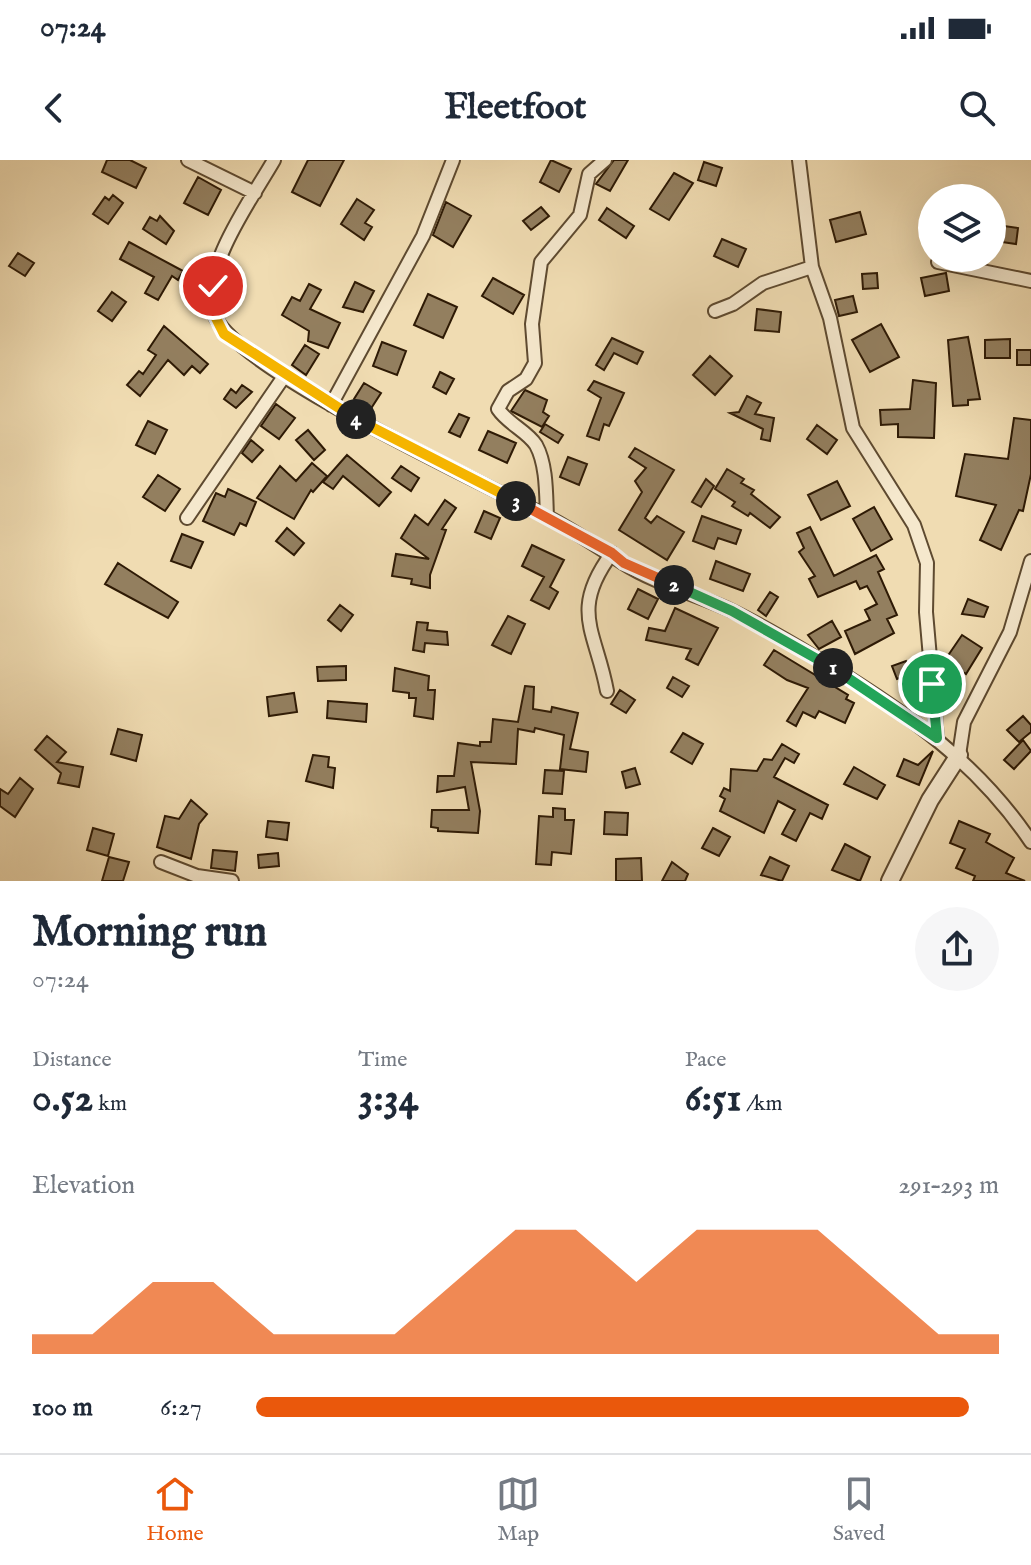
<!DOCTYPE html>
<meta charset="utf-8">
<style>
body{margin:0;font-family:"IM FELL English",serif;background:#f6f6f7;color:#1f2937;height:100vh;display:flex;flex-direction:column;font-size:30px;white-space:nowrap}
*{box-sizing:border-box;margin:0}
p{font-size:26px;color:#747a83}
.icon{flex:none;width:44px;height:44px;fill:none;stroke:currentColor;stroke-width:2;stroke-linecap:round;stroke-linejoin:round}
.map{position:relative;height:721px;overflow:hidden}
.details{display:flex;flex-direction:column;background:#fff;flex:1}
.details>*{flex:none}
.controls{position:absolute;left:918px;top:24px;display:grid;gap:16px}
.controls a{display:grid;place-items:center;width:88px;height:88px;border-radius:50%;background:#fff;box-shadow:0 8px 32px #0002;font-size:40px}
.pin{position:absolute;display:grid;place-items:center;width:68px;height:68px;color:#fff;margin:-34px;border:4px solid #fff;border-radius:50%;box-shadow:0 2px 8px #0007}
.km{position:absolute;width:40px;height:40px;margin:-20px;border-radius:50%;background:#222;color:#fff;font-size:22px;line-height:40px;text-align:center}
.round{display:grid;place-items:center;flex:none;width:84px;height:84px;border-radius:42px;background:#f6f6f7}
.overview{display:flex;align-items:center;justify-content:space-between;height:136px;padding:0 32px}
h1{font-size:44px;font-weight:700;line-height:60px}
.metrics{display:grid;grid-template-columns:repeat(3,1fr);gap:12px;height:136px;padding:8px 32px}
.metrics div{display:grid;align-content:center}
.metrics b{font-size:40px;font-weight:700}
.metrics small{font-size:22px;font-weight:400}
.metrics p{font-size:22px}
.chart{height:224px;padding:16px 32px}
.chart p{display:flex;justify-content:space-between}
.chart svg{width:100%;height:144px;margin-top:8px;fill:#ea580c;opacity:.7}
ul{padding:0 32px;list-style:none;font-size:26px}
li{display:grid;grid-template-columns:128px 96px 1fr;align-items:center;height:60px}
li i{height:20px;border-radius:10px;background:#ea580c}
.status{display:flex;justify-content:space-between;align-items:center;height:56px;padding:0 40px;background:#fff;direction:ltr}
.status svg{height:22px;fill:currentColor}
header{display:flex;justify-content:space-between;align-items:center;height:104px;padding:0 32px;background:#fff;font-size:36px;font-weight:700}
.menu{display:flex;justify-content:space-around;align-items:center;height:112px;border-top:2px solid #e0e1e3;background:#fff;font-size:22px;color:#747a83}
.menu a{display:grid;justify-items:center;gap:4px}
.menu .current{color:#ea580c}
.map>svg:first-child{display:block}
.building{fill:#937f5f;stroke:#2e1a05;stroke-width:2}
.lines{fill:none;stroke-linecap:round;stroke-linejoin:round}
.minor-casing{stroke:#5e4a30;stroke-width:16}
.tertiary-casing{stroke:#5e4a30;stroke-width:20}
.minor{stroke:#f5e8cd;stroke-width:12}
.tertiary{stroke:#f5e8cd;stroke-width:16}
.split-1-casing{stroke:#fff;stroke-width:16}
.split-2-casing{stroke:#fff;stroke-width:16}
.split-3-casing{stroke:#fff;stroke-width:16}
.split-4-casing{stroke:#fff;stroke-width:16}
.split-5-casing{stroke:#fff;stroke-width:16}
.split-1{stroke:#22a559;stroke-width:10}
.split-2{stroke:#22a559;stroke-width:10}
.split-3{stroke:#f0652b;stroke-width:10}
.split-4{stroke:#f5b400;stroke-width:10}
.split-5{stroke:#f5b400;stroke-width:10}
</style>
<div class="status"><b>07:24</b><svg viewBox="0 0 49 12"><path d="M0 12V9h3v3zM5 12V6h3v6zM10 12V3h3v9zM15 12V0h3v12zM26 1h20v11H26zM47 4h2v5h-2z"/></svg></div>
<header><svg class="icon" aria-label="back" viewBox="0 0 24 24"><path d="M15 5l-7 7 7 7"/></svg>Fleetfoot<svg class="icon" aria-label="search" viewBox="0 0 24 24"><circle cx="10" cy="10" r="6"/><path d="M15 15l6 6"/></svg></header>
<div class="map">
<svg width="1031" height="721" viewBox="0 0 1031 721">
<rect width="100%" height="100%" fill="#f0dcb2"/>
<filter id="stains"><feTurbulence type="fractalNoise" baseFrequency=".0025" numOctaves="4"/><feColorMatrix values="0 0 0 0 .2 0 0 0 0 .09 0 0 0 0 .02 0 0 0 .5 -.17"/></filter>
<radialGradient id="worn" r=".72"><stop offset=".6" stop-color="#630" stop-opacity="0"/><stop offset="1" stop-color="#630" stop-opacity=".3"/></radialGradient>
<path class="building" d="M107,0H130L146,8L136,28L102,12Z
M308,0H344L320,46L292,32Z
M551,0L571,9L559,32L540,22Z
M614,0H628L610,31L596,24Z
M704,2L722,8L716,26L698,20Z
M674,13L693,23L669,60L650,49Z
M198,17L221,30L208,55L184,43Z
M113,35L123,43L108,64L93,54L105,37L109,40Z
M357,39L374,50L365,63L372,67L364,80L341,64Z
M446,42L471,56L453,87L433,75Z
M541,47L549,56L531,70L523,61Z
M607,48L634,66L626,78L599,60Z
M860,52L866,74L836,82L830,60Z
M160,56L174,71L166,84L143,69L150,57L157,61Z
M997,65L1018,68L1016,84L995,81Z
M722,79L746,89L738,107L714,96Z
M129,82L183,111L178,120L172,116L158,140L145,133L154,117L120,99Z
M18,93L34,103L25,116L9,106Z
M877,113L878,128L863,129L862,114Z
M946,113L949,131L925,136L921,118Z
M493,118L524,135L513,154L482,136Z
M355,122L374,131L363,152L343,147Z
M309,124L321,130L310,149L340,163L328,188L308,181L309,171L282,155L292,137L300,141Z
M112,132L126,142L112,161L98,151Z
M428,134L457,147L443,178L414,165Z
M853,136L857,152L839,156L835,140Z
M757,149L781,152L779,172L755,170Z
M881,164L899,197L870,212L852,180Z
M164,166L208,204L200,213L192,206L184,215L168,200L140,236L127,225L139,211L143,214L156,195L148,190Z
M968,177L980,239L968,240V245L953,246L948,180Z
M612,178L643,192L637,204L614,193L604,210L596,205Z
M1010,179V198H985V180Z
M382,182L406,191L397,215L373,206Z
M305,185L319,194L306,215L292,205Z
M1017,190H1031V205H1017Z
M710,196L732,216L715,235L693,215Z
M440,212L454,219L446,234L433,227Z
M913,220L936,223L934,278L898,277V264L881,265L880,250L910,249Z
M594,221L624,233L609,266L604,264L599,280L587,276L601,238L588,230Z
M364,223L381,233L370,250L354,239Z
M242,225L252,232L236,248L224,239L231,229L236,233Z
M525,230L547,240L543,252L549,256L542,267L511,251Z
M747,236L761,243L755,254L774,258L770,281L761,279L763,269L730,253L739,252Z
M276,244L295,258L279,279L261,266Z
M459,254L469,258L460,277L449,272Z
M1014,258L1031,260V314L1023,351L1019,350L1001,390L980,380L996,345L956,336L965,294L1008,299Z
M148,261L167,270L155,294L136,285Z
M545,264L563,275L558,283L540,272Z
M817,265L837,280L827,294L807,279Z
M308,270L325,290L314,300L296,280Z
M488,271L516,283L507,303L479,290Z
M251,280L263,290L252,302L242,293Z
M635,288L674,310L645,358L651,363L657,356L684,372L667,400L619,370L642,332L635,321L646,308L629,297Z
M347,295L391,332L379,346L343,316L333,329L323,322Z
M568,297L587,304L579,325L560,317Z
M312,303L327,316L313,332L311,330L294,359L257,338L280,306L296,321Z
M401,306L419,318L411,331L392,318Z
M727,309L744,319L741,323L754,330L751,334L780,357L770,368L750,353L748,356L732,346L735,342L715,329Z
M158,315L180,329L165,351L143,337Z
M706,319L714,326L701,347L692,342Z
M837,321L850,346L821,360L808,335Z
M228,329L256,342L246,366L240,363L234,375L203,361L216,333L225,337Z
M445,340L456,348L442,369L446,370L430,415V428L411,424L412,419L392,416L396,394L429,399L401,378L415,355L428,365Z
M874,347L892,379L871,391L853,359Z
M484,351L500,358L491,379L475,372Z
M702,356L741,370L736,384L718,378L714,389L693,381Z
M810,367L834,416L876,395L884,409L878,412L897,455L887,459L894,473L855,494L845,471L870,460L865,450L877,444L867,426L860,429L856,421L818,437L809,419L815,416L799,392L804,388L797,373Z
M287,368L304,383L294,395L276,381Z
M182,374L203,382L191,408L171,401Z
M532,385L564,400L550,427L558,432L549,449L531,440L544,417L522,406Z
M716,401L750,414L743,431L710,419Z
M118,403L178,442L168,458L105,424Z
M638,429L658,439L648,459L628,449Z
M770,432L778,437L766,456L758,450Z
M968,439L988,447L984,457L962,454Z
M340,445L353,455L341,471L328,460Z
M675,448L718,468L698,505L686,499L691,489L646,480L649,468L665,471Z
M508,456L525,464L511,494L492,485Z
M832,461L841,477L819,489L808,475Z
M417,462L428,463L427,470L447,472L448,485L425,483L424,492L413,490Z
M962,475L982,488L966,514L945,500Z
M774,490L848,535L846,539L854,543L845,563L819,551L815,558L803,552L796,566L787,561L808,528L787,520L764,505Z
M906,501L911,514L897,519L892,506Z
M346,506V520L318,521L317,507Z
M395,508L429,516L428,530H435L433,559L414,556L416,538H409V533L393,531Z
M673,517L689,526L682,537L667,528Z
M525,526L534,527L533,549L551,552L552,547L578,553L570,589L588,592L586,612L560,609L564,575L535,568L534,572L518,569L516,604L471,602L480,651L478,673L438,671V668L431,667L432,650H469L465,627L437,632L438,616H454L458,583L480,586V582H491L493,559L518,562Z
M620,530L635,540L626,553L611,544Z
M294,533L297,552L269,556L267,537Z
M328,541L367,544L366,562L327,558Z
M1023,556L1031,565V572L1019,582L1007,570Z
M118,569L142,575L136,601L111,594Z
M683,573L703,584L692,604L671,592Z
M47,576L66,592L57,602L83,607L79,627L58,623L61,613L35,590Z
M1023,580L1031,591L1014,609L1004,600Z
M782,584L799,594L794,603L785,598L774,617L828,645L822,659L810,653L796,681L782,674L795,650L778,641L764,673L720,651L725,639L720,636L724,628L730,631L731,609L757,611L764,599L772,600Z
M933,591L919,625L897,616L904,599L918,605Z
M313,595L329,597L328,607L335,608L333,628L306,621Z
M854,607L885,625L877,639L844,624Z
M635,608L640,624L626,628L622,612Z
M545,610L564,611L562,634L543,633Z
M20,618L33,629L15,657L0,646V629L8,634Z
M191,640L207,654L199,664L191,699L157,687L165,656L179,659Z
M553,648L565,649V660H574L571,694L552,692L551,705L536,704L539,656L553,657Z
M605,652L628,653L627,675L604,674Z
M268,661L289,663L287,680L266,677Z
M959,661L990,674L986,682L1014,698L1006,713L1025,721H973L975,716L956,708L965,689L950,683Z
M93,668L114,674L108,696L87,690Z
M713,668L730,677L719,696L702,688Z
M845,684L870,697L860,721L832,710Z
M213,690L237,692L235,711L211,708Z
M278,693L279,706L259,708L258,695Z
M109,697L129,702L123,721H102Z
M770,697L789,706L782,721L761,715Z
M641,698L642,721H616V699Z
M672,702L688,714L685,721H662Z"/>
<g class="lines">
<g class="minor-casing">
<path id="minor" d="M188,0L255,33
M274,0C253,37 199,110 214,154C233,208 486,324 546,356C573,370 598,387 623,403C654,423 695,434 728,449C762,465 796,486 828,505C908,554 978,603 1031,682
M799,0L812,107L830,158L853,268L914,365L927,403L926,452L937,578
M938,102L1031,121
M715,151L733,144L763,123L812,107
M331,245L423,76L453,0
M547,357C546,335 547,305 536,285C527,271 508,264 498,249L508,231L526,219L535,203L532,164L541,102L580,55L589,14L605,0
M187,358L285,215
M607,531C596,471 569,451 612,393
M959,595L964,562L1010,472L1031,401
M161,702L197,716L232,721"/>
</g>
<g class="tertiary-casing">
<path id="tertiary" d="M890,721L930,640L959,595"/>
</g>
<use href="#minor" class="minor"/>
<use href="#tertiary" class="tertiary"/>
</g>
<g class="lines">
<g class="split-1-casing">
<path id="split-1" d="M833,508L937,578L932,524"/>
</g>
<g class="split-2-casing">
<path id="split-2" d="M674,425L732,451L833,508"/>
</g>
<g class="split-3-casing">
<path id="split-3" d="M516,341L612,393L624,403L674,425"/>
</g>
<g class="split-4-casing">
<path id="split-4" d="M356,259L516,341"/>
</g>
<g class="split-5-casing">
<path id="split-5" d="M213,126V152L224,174L356,259"/>
</g>
<use href="#split-1" class="split-1"/>
<use href="#split-2" class="split-2"/>
<use href="#split-3" class="split-3"/>
<use href="#split-4" class="split-4"/>
<use href="#split-5" class="split-5"/>
</g>
<rect width="100%" height="100%" filter="url(#stains)"/>
<rect width="100%" height="100%" fill="url(#worn)"/>
</svg>
<div class="controls">
<a><svg class="icon" aria-label="layers" viewBox="0 0 24 24"><path d="M12 4l9 5-9 5-9-5zM3 14l9 5 9-5"/></svg></a>
</div>
<div class="pin" style="left:932px;top:524px;background:#1e9e55"><svg class="icon" aria-label="arrive" viewBox="0 0 24 24"><path d="M6 21V4h12l-3 4 3 4H6"/></svg></div>
<div class="pin" style="left:213px;top:126px;background:#d93025"><svg class="icon" aria-label="check" viewBox="0 0 24 24"><path d="M5 12l5 5 9-10"/></svg></div>
<b class="km" style="left:833px;top:508px">1</b>
<b class="km" style="left:674px;top:425px">2</b>
<b class="km" style="left:516px;top:341px">3</b>
<b class="km" style="left:356px;top:259px">4</b>
</div>
<section class="details">
<div class="overview"><div><h1>Morning run</h1><p>07:24</p></div><a class="round"><svg class="icon" aria-label="share" viewBox="0 0 24 24"><path d="M12 15V3M7 8l5-5 5 5M5 13v7h14v-7"/></svg></a></div>
<div class="metrics">
<div><p>Distance</p><b>0.52<small> km</small></b></div>
<div><p>Time</p><b>3:34</b></div>
<div><p>Pace</p><b>6:51<small> /km</small></b></div>
</div>
<div class="chart"><p><span>Elevation</span>291–293 m</p>
<svg viewBox="0 0 160 44" preserveAspectRatio="none"><path d="M0 44V38L10 38L20 22L30 22L40 38L50 38L60 38L70 22L80 6L90 6L100 22L110 6L120 6L130 6L140 22L150 38L160 38V44z"/></svg>
</div>
<ul>
<li><b>100 m</b>6:27<i style="width:96%"></i></li>
</ul>
</section>
<nav class="menu">
<a class="current"><svg class="icon" aria-label="home" viewBox="0 0 24 24"><path d="M3 11l9-7 9 7M6 9v11h12V9"/></svg>Home</a>
<a><svg class="icon" aria-label="map" viewBox="0 0 24 24"><path d="M3 6l6-2 6 2 6-2v14l-6 2-6-2-6 2zM9 4v14M15 6v14"/></svg>Map</a>
<a><svg class="icon" aria-label="saved" viewBox="0 0 24 24"><path d="M7 4h10v16l-5-4-5 4z"/></svg>Saved</a>
</nav>
